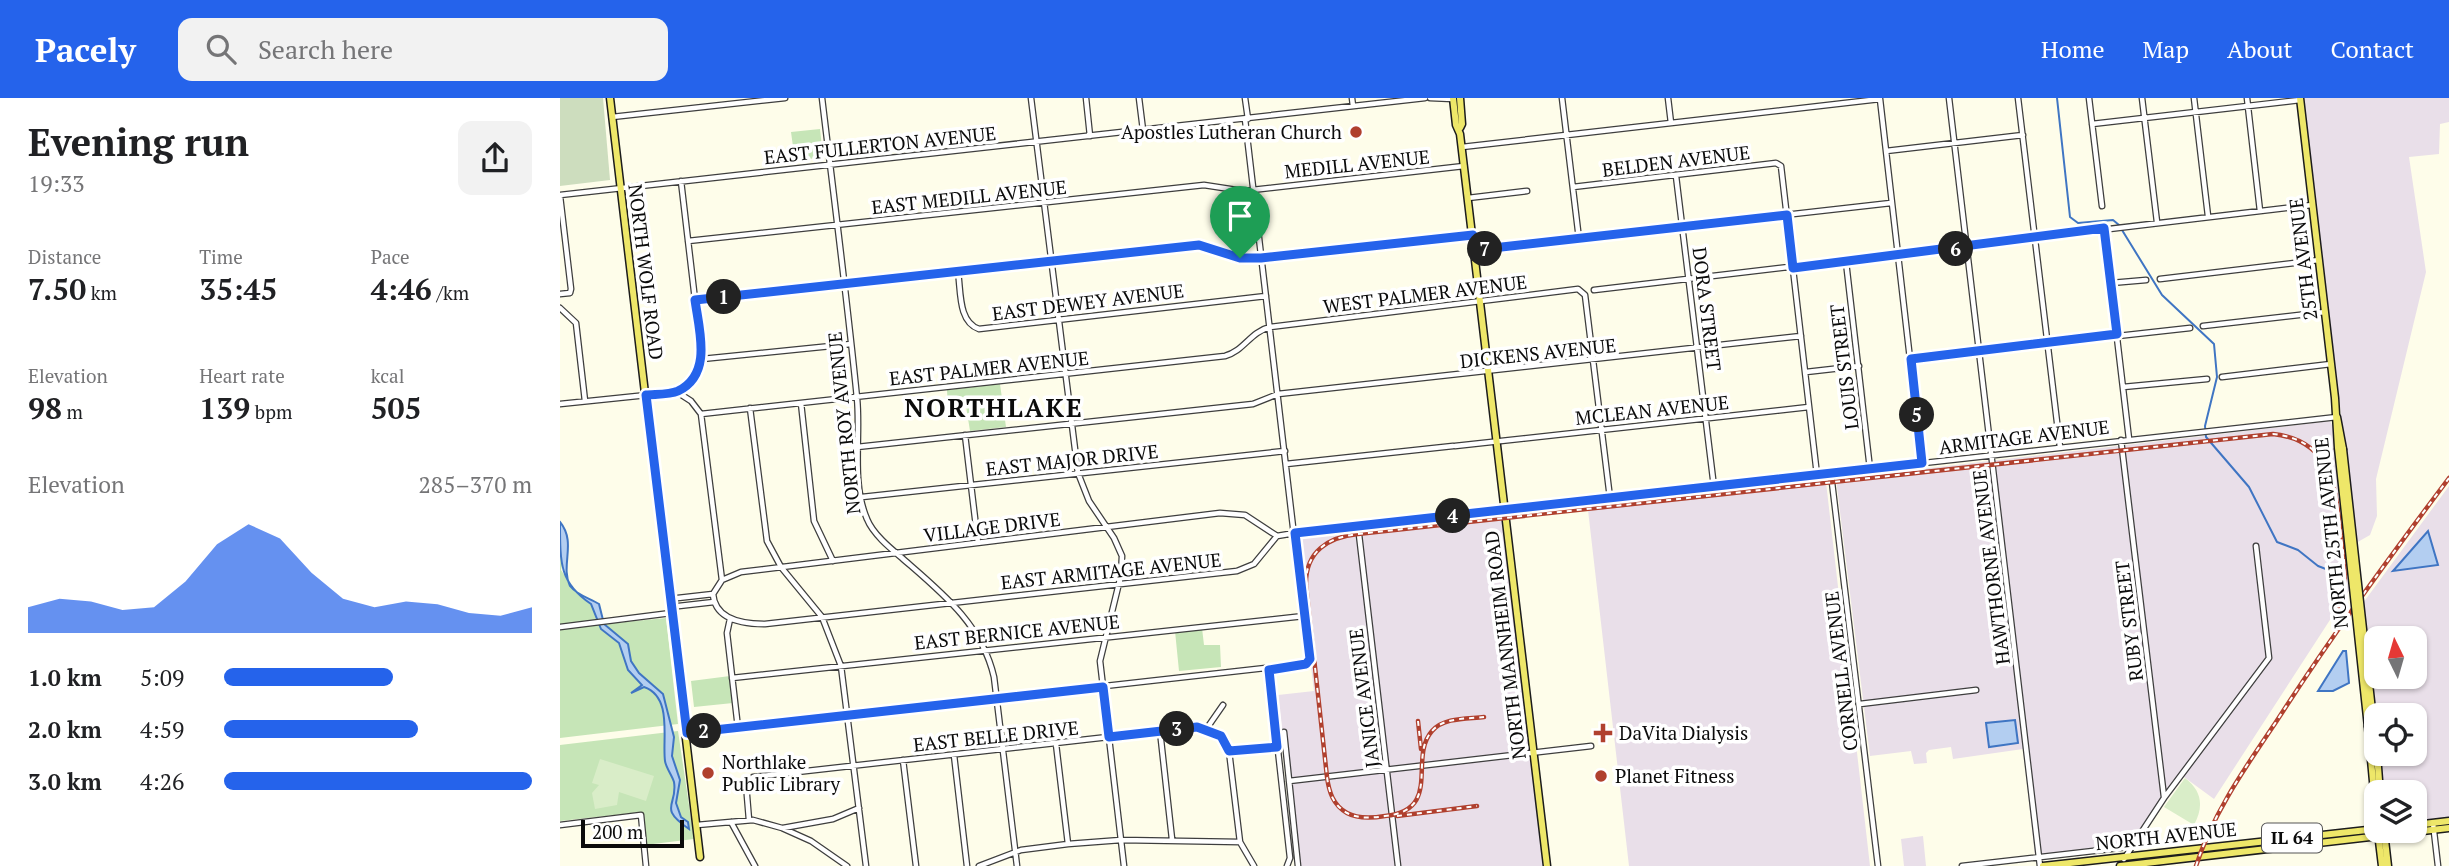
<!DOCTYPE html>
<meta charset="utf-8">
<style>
body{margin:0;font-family:"PT Serif",serif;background:#f2f2f2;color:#202124;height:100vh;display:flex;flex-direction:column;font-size:26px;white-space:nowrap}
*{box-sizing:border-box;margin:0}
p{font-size:23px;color:#757577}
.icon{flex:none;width:38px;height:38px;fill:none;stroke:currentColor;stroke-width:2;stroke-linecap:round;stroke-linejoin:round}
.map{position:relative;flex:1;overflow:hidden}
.sheet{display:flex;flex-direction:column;background:#fff;width:560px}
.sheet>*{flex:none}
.needle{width:46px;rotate:355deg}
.buttons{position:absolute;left:1804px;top:528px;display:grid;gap:14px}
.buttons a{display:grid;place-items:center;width:63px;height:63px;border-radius:14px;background:#fff;box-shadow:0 2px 5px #0004;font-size:35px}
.scale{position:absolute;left:21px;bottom:18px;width:103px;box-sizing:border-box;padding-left:7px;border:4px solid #0b0b0b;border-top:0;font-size:19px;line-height:24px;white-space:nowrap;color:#0b0b0b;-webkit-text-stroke:5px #fff;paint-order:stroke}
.pin{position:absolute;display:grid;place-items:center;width:60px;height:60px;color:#fff;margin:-72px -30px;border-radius:50% 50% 50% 0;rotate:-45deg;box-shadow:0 0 7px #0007}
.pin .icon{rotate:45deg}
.km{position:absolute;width:35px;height:35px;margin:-18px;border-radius:50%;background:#222;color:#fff;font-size:19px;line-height:35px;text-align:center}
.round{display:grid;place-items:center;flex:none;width:74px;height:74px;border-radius:14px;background:#f2f2f2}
.summary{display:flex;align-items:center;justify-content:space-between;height:119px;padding:0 28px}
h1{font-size:38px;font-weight:700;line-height:52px}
.metrics{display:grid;grid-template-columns:repeat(3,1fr);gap:10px;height:119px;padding:7px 28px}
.metrics div{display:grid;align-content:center}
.metrics b{font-size:30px;font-weight:700}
.metrics small{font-size:19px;font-weight:400}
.metrics p{font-size:19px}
.chart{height:196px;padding:14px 28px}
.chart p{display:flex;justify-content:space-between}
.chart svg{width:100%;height:126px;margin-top:7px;fill:#2563eb;opacity:.7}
ul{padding:0 28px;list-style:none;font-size:23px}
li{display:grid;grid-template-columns:112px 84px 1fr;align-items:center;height:52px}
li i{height:18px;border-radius:9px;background:#2563eb}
header{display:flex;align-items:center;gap:42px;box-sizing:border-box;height:98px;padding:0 35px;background:#2563eb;color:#fff}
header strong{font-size:33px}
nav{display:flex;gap:38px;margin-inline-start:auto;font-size:24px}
.search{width:490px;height:63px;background:#f2f2f2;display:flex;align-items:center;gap:18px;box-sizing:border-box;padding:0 24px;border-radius:14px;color:#757577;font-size:26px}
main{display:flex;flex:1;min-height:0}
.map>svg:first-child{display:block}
.industrial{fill:#e9dfe9;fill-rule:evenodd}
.green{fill:#c6e5b7}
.cemetery{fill:#cdddbe}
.pitch{fill:#d9edc8}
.water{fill:#b3cef1;stroke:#3f75c3;stroke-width:2}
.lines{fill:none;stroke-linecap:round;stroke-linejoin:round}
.stream{stroke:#3f75c3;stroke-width:2}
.minor-casing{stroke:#3e3e3e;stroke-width:7}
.major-casing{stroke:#1c1c1c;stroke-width:9}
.minor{stroke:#fff;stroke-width:4.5}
.major{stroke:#eee769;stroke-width:6}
.rail-casing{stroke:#b0402e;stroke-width:4.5}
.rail{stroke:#fff;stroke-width:2;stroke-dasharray:5;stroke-linecap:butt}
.major-bridge-casing{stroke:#1c1c1c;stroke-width:9;stroke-linecap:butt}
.major-bridge{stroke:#eee769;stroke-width:6}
.route-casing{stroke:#fff;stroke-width:14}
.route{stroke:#2563eb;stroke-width:9}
.poi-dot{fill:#b0402e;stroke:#fff;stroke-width:2.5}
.labels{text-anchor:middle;stroke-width:7;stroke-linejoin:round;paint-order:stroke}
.shield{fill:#fff;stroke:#545454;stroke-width:2}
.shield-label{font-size:18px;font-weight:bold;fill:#0b0b0b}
.poi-label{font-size:19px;fill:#0b0b0b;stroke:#fff;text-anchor:start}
.street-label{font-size:19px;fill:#0b0b0b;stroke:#fff}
.district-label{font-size:26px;font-weight:bold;letter-spacing:2px;fill:#0b0b0b;stroke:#fff}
</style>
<header>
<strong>Pacely</strong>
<div class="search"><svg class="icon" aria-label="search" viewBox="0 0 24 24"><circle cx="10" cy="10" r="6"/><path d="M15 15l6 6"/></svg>Search here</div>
<nav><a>Home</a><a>Map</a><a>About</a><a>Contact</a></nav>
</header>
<main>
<section class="sheet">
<div class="summary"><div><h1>Evening run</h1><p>19:33</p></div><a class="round"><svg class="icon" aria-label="share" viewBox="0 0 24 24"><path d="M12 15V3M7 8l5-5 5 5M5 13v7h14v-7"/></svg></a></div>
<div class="metrics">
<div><p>Distance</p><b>7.50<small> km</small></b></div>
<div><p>Time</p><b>35:45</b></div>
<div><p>Pace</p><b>4:46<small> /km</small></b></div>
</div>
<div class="metrics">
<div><p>Elevation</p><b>98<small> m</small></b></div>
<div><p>Heart rate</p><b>139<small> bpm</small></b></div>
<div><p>kcal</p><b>505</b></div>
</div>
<div class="chart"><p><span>Elevation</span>285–370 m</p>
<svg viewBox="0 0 160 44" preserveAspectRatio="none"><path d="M0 44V35L10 32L20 33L30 36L40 35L50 26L60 13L70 6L80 11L90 23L100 32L110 35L120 33L130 34L140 37L150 38L160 35V44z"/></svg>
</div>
<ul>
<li><b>1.0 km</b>5:09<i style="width:55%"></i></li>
<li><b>2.0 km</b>4:59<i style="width:63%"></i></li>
<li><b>3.0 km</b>4:26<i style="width:100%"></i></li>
</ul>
</section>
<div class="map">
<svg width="1889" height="768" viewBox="0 0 1889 768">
<rect width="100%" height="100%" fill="#fefdea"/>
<path class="industrial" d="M1744,0H1889V24L1880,26L1879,56L1849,59L1866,174L1816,381L1817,418L1810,437L1796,445Z
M1770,323L1773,329L1790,491L1654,701L1624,679L1572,750L1475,758L1463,651L1393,661L1391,649L1369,652L1366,655L1367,665L1354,666L1351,653L1310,658L1276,381Z
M1266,384L1310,768H1069L1028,412Z
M1889,388V720L1855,723V695H1823L1819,656H1855V618H1816V633L1803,505ZM1816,541H1855V579H1816Z
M945,413L987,768H738L718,597L754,593L735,435Z
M1363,738L1366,768H1344L1341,741Z"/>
<path class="green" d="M260,31L263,59L235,63L231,34Z
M440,286L446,329L410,333L406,308L388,310L387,292Z
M0,423L7,442L1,472L15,493L39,506L44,526L106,520L118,626L0,640Z
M642,530L644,547H660L661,569L619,573L615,533Z
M170,578L173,605L134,609L131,583Z
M118,633L134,741L85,747L82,714L0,723V647Z"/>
<path class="cemetery" d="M0,0H43L50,82L0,88Z"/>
<path class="pitch" d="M40,661L94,678L86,703L59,694L57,707L35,711L32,695L39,687L32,685Z
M1625,680C1642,693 1644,708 1634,727L1604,709Z"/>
<path class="water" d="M0,424C17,445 0,467 10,488C17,497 29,500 39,506L44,526L68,546L71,563L79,575L103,596L114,639L112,658L120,682L116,705L121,719L128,724L129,731C97,709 118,708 114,684C112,677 106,670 105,663C102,641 113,599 84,589L71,595L82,587L68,572L59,545L41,531L31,506C0,485 0,467 0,424Z
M1868,433L1878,467L1833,473Z
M1783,553H1786L1789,585L1773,593H1758Z
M1455,622L1458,645L1429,649L1426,625Z"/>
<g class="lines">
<path class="stream" d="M1497,0L1510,119L1518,125L1553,122L1559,127
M1562,132L1602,197L1654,246L1657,279L1645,328L1646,339L1689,389L1717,444L1738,452L1758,468L1779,476"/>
<g class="minor-casing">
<path id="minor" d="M262,0C274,100 287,200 297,300C301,339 291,384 307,421C313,436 330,450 342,460C381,494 422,526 434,579L457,768
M471,0L518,375L529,403L554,440L562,458L561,477L540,563L564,768
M526,0L530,38
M579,0L583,32
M685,0L688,21
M792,0L793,8
M870,0L893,1
M1002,0L1019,141
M1108,0L1111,25
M1389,0L1480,768
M1458,0L1500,349
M1529,0L1542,108
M1582,0L1597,124
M1634,0L1648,118
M1687,0L1700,113
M1320,1L1362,365
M52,19L225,0
M1532,26L1740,2
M902,49L1320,1
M1326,53L1463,37
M1116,78L1154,389
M1013,89L1216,65L1221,68L1257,377
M0,97L865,0
M0,98L11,191L10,195L0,196
M908,100L967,93
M1544,130L1569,341
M128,143L644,87L683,93L904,68
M915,152L1331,105
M1286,164L1310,371
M398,174C401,193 398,224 419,231L706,198
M1600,181L1759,162
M1551,185L1586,182
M1034,192L1752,107
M135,202L639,147L680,160H701L912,137
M0,210L16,225L25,303
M1643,228L1765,214
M142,261L291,246
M1351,261L1630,230
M1246,274L1299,268
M1662,279L1771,266
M1563,289L1647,281
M117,294L131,303L141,316L162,482
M241,305L254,423L273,463
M0,306L116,294L131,282L142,261L121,83
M190,310L207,443L221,469L262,519L281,568L306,768
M141,316L665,258C684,253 690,234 710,229L1018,191L1025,197L1050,400
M405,337L418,445
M1561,342L1604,699
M895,348L1249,309
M297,349L693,306L718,296L1241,238
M726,366L893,348
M1271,376L1318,768
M302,399L725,353
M798,428L838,768
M153,496C155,522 184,526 205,526L677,473L694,466L717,438L735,435L1777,319
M153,496L162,482L181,474L660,415L685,417L717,438
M109,501L153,496
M110,509L154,504
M170,521L167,535L178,630
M0,529L111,515
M709,572L730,760L727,768
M172,580L744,518
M1300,606L1416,592
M647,630L663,607
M600,633L612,741
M724,634L738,768
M127,635L749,565L685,21
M496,646L508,746
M669,653L680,744L694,768
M394,657L407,768
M343,662L356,768
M729,683L1031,648
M189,722L186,686L193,679L637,629L661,638L669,653L717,649
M171,724L195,768
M1873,725L1878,768
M0,727L81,717L86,768
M137,727L193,722L222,730L251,743L287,768
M223,730L273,721L299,710
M1564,761L1604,700L1709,560L1696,448
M419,768L461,752L508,746L561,742L680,744
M1402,768L1568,749"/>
</g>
<g class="major-casing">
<path id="major" d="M50,0L140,759
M893,0L896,27L900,36L987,768
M900,0L902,26L900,30
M1740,0L1775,300L1778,350
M1777,319L1783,351
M1808,629L1816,716
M1814,630L1816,653
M1817,656L1820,695
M1855,727L1889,723
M1824,733L1828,768
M1818,735L1822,768
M1483,768L1816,731
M1560,768L1889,730"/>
</g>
<use href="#minor" class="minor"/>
<use href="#major" class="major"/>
<g class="rail-casing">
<path id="rail" d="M924,619C908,621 884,619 872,633C848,660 883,712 825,718C813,720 798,721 787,715C773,707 769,694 767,679L746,487C745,453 769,439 798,436L1713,336C1772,342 1776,391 1781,438C1785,468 1789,490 1774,517
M858,623L861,651
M837,718L917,708
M1636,768C1653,715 1685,670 1716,624C1770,540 1829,460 1889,380"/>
</g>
<use href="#rail" class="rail"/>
<g class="major-bridge-casing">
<path id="major-bridge" d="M1778,350L1808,629
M1783,351L1814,630"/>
</g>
<use href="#major-bridge" class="major-bridge"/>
</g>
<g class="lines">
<g class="route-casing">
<path id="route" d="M1227,117L1233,170L1544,130L1557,236L1351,261L1362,365L735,435L750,561L746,566L709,572L717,649L669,653L661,638L637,629L549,639L543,589L127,635L86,297C95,296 109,297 118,293C153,276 139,232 135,202L639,147L680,160H701L913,137L915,152Z"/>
</g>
<use href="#route" class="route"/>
</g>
<g class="poi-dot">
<circle cx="796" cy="34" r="7"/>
<path d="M1039.5 624.5h7v7h7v7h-7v7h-7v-7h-7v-7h7z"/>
<circle cx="148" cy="675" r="7"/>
<circle cx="1041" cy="678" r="7"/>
</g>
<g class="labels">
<rect class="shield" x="1702" y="725.5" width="60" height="29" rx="5"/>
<g class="shield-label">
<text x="1732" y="746">IL 64</text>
</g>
<g class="poi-label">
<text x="782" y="41" text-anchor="end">Apostles Lutheran Church</text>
<text x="1059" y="642">DaVita Dialysis</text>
<text x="162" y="671">Northlake<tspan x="162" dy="22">Public Library</tspan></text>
<text x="1055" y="685">Planet Fitness</text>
</g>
<g class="street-label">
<text transform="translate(320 47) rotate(-6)" y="7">EAST FULLERTON AVENUE</text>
<text transform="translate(1116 63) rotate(-7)" y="7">BELDEN AVENUE</text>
<text transform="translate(797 66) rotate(-6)" y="7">MEDILL AVENUE</text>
<text transform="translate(409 99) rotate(-6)" y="7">EAST MEDILL AVENUE</text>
<text transform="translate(1743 161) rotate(-97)" y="7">25TH AVENUE</text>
<text transform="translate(86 174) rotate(83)" y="7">NORTH WOLF ROAD</text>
<text transform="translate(865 196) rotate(-7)" y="7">WEST PALMER AVENUE</text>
<text transform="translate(528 204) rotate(-7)" y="7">EAST DEWEY AVENUE</text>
<text transform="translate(1147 211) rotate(83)" y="7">DORA STREET</text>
<text transform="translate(978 255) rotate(-6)" y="7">DICKENS AVENUE</text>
<text transform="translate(1284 269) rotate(-97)" y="7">LOUIS STREET</text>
<text transform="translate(429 270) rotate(-6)" y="7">EAST PALMER AVENUE</text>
<text transform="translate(1092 312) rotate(-6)" y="7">MCLEAN AVENUE</text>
<text transform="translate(284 325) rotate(-96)" y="7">NORTH ROY AVENUE</text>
<text transform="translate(1464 339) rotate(-7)" y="7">ARMITAGE AVENUE</text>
<text transform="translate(512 362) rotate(-6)" y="7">EAST MAJOR DRIVE</text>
<text transform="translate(432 429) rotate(-7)" y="7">VILLAGE DRIVE</text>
<text transform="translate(1771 435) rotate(-96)" y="7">NORTH 25TH AVENUE</text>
<text transform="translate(1431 469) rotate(-97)" y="7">HAWTHORNE AVENUE</text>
<text transform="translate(551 473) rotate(-6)" y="7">EAST ARMITAGE AVENUE</text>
<text transform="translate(1569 523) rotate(-97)" y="7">RUBY STREET</text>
<text transform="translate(457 534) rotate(-6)" y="7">EAST BERNICE AVENUE</text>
<text transform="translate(945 547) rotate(-97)" y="7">NORTH MANNHEIM ROAD</text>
<text transform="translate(1281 573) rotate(-97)" y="7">CORNELL AVENUE</text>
<text transform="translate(804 600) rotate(-97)" y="7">JANICE AVENUE</text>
<text transform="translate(436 638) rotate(-6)" y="7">EAST BELLE DRIVE</text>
<text transform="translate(1606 738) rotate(-6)" y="7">NORTH AVENUE</text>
</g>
<g class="district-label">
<text x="434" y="319">NORTHLAKE</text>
</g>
</g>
</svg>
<div class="buttons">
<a><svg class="needle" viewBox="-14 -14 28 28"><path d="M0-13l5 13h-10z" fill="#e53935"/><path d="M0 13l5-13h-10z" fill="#757577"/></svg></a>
<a><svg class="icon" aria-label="locate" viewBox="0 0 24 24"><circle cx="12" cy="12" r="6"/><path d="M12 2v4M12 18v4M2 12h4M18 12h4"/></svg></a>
<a><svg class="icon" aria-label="layers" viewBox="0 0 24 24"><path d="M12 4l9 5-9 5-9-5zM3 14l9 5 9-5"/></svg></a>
</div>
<div class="scale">200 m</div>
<div class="pin" style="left:680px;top:160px;background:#1e9e55"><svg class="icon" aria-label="arrive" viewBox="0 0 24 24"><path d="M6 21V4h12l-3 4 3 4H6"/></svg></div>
<b class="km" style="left:164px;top:199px">1</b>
<b class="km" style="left:144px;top:633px">2</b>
<b class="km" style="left:617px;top:631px">3</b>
<b class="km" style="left:893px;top:418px">4</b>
<b class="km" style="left:1357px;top:317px">5</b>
<b class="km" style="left:1396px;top:151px">6</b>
<b class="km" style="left:925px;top:151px">7</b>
</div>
</main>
